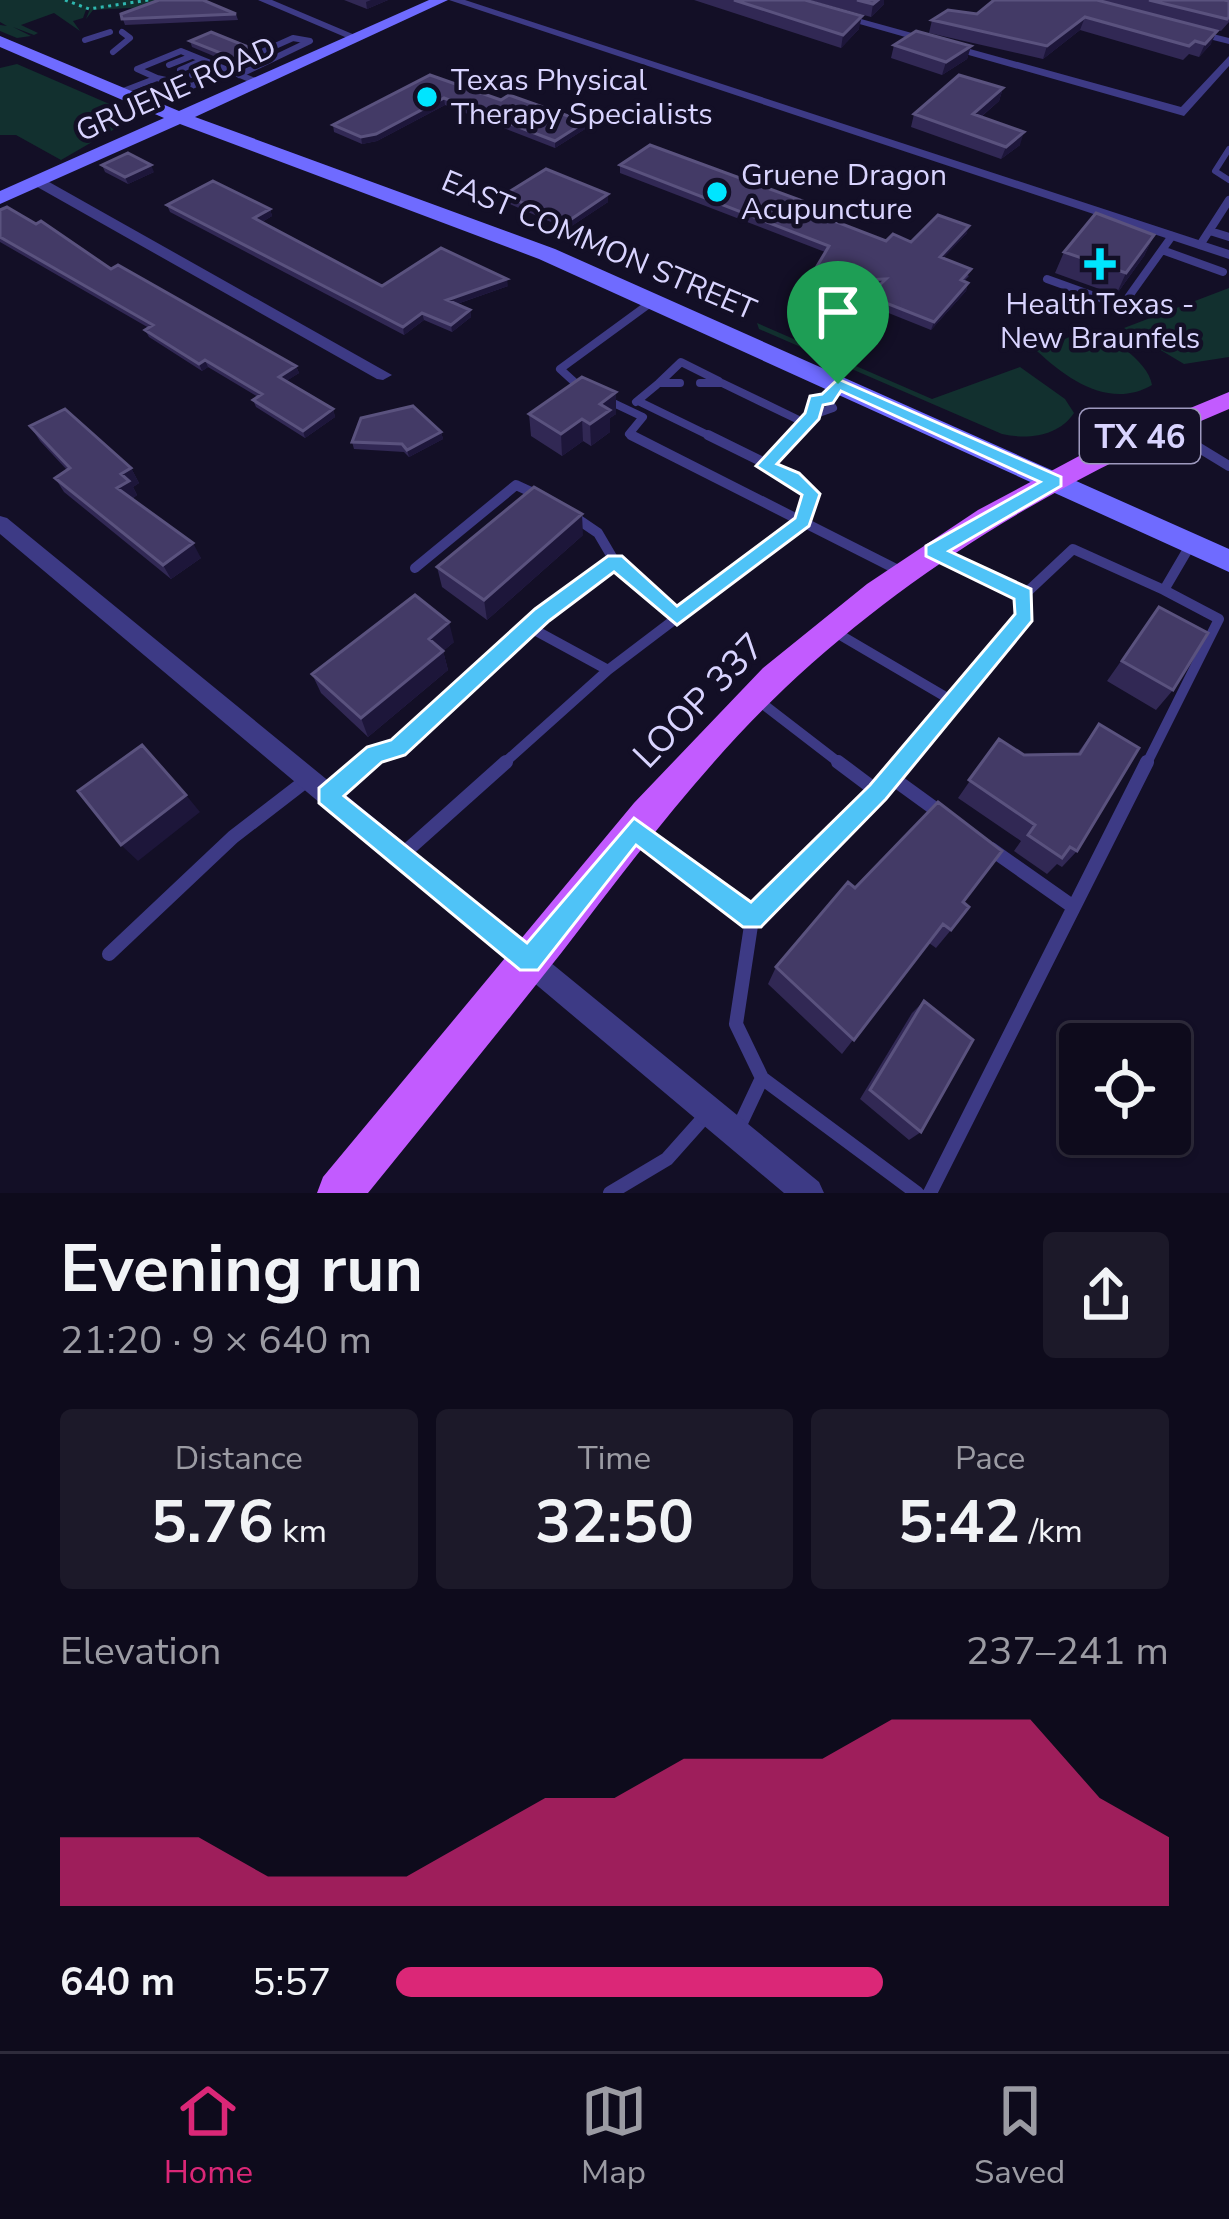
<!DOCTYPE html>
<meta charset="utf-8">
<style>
body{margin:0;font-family:"Nunito Sans",sans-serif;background:#1c1929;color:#f1f3f6;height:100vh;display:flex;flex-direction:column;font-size:45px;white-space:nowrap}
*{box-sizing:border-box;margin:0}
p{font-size:39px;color:#9b9ba3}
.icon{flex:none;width:66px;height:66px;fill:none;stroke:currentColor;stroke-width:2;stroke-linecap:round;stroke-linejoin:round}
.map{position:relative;height:1193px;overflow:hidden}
.side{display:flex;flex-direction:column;background:#0e0b1c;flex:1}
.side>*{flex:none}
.controls{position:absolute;left:1059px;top:1023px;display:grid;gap:24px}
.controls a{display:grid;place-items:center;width:132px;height:132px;border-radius:12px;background:#0e0b1c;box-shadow:0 3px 9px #0004,0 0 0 3px #2e2b3b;font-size:60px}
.pin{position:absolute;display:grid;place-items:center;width:102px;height:102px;color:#fff;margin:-123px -51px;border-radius:50% 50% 50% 0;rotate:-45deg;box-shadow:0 0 12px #0007}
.pin .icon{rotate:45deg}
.round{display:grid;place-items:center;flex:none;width:126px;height:126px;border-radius:12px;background:#1c1929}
.head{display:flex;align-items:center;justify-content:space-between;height:204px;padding:0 60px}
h1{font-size:66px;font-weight:700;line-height:90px}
.figures{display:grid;grid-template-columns:repeat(3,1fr);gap:18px;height:204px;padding:12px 60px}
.figures div{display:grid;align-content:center;border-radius:12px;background:#1c1929;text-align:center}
.figures b{font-size:60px;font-weight:700}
.figures small{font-size:33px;font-weight:400}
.figures p{font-size:33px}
.chart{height:336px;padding:24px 60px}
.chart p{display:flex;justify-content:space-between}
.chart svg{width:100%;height:216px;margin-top:12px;fill:#db2777;opacity:.7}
ul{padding:0 60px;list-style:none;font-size:39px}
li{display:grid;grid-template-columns:192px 144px 1fr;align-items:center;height:90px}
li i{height:30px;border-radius:15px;background:#db2777}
.tab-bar{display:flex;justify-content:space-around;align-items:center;height:168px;border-top:3px solid #2e2b3b;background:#0e0b1c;font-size:33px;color:#9b9ba3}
.tab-bar a{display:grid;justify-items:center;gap:6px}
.tab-bar .selected{color:#db2777}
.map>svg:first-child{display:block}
.green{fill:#12302f}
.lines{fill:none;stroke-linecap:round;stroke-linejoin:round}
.path{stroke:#2fb8b0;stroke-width:3;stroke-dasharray:3 4.5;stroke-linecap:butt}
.lane-far3{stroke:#3d3a85;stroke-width:6}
.lane-far2{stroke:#3d3a85;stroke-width:8}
.lane-far1{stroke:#3d3a85;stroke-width:10}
.lane{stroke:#3d3a85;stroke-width:14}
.street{fill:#3d3a85;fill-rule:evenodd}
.secondary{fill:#6f6bff;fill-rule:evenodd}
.primary{fill:#c25bff;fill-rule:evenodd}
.wall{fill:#312854}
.shaded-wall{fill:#1d163a}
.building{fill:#433a66;stroke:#5a527e;stroke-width:3}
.route{fill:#4fc3f7;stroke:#fff;stroke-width:3;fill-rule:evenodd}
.poi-dot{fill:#00e5ff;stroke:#130f26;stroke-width:4.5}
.labels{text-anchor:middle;stroke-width:9;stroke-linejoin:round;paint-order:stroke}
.far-poi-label{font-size:30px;fill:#d9d4ff;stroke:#130f26;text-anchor:start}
.far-street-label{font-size:30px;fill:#d9d4ff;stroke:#130f26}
.shield{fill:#130f26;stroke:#9e99be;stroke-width:3}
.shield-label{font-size:33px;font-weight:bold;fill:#d9d4ff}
.street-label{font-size:36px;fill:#d9d4ff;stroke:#130f26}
</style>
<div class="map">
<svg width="1229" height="1193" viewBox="0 0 1229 1193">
<rect width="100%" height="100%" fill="#130f26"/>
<path class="green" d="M0,0H173L182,5L93,10L86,19L90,9L87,7L83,18L73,21L80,31L54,13L21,25L38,33L34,35L13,27L31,36L17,38L0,31V25L7,26L0,22Z
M17,64L114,106L122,117L111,126L118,127L61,160L16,135H0V68Z
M1229,288V357L1184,364L1124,328Z
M757,323L932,399L1020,367L1065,399L1074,413C1059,436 1028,440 1002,434L759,329Z
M1081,332C1106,332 1148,360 1152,385C1111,409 1069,381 1037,351Z"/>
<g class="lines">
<path class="path" d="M65,0L89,9L149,0"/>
<path class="lane-far3" d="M85,40L110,32
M113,52L130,38L122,32
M169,65L192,56
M180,70L203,60
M192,75L215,65
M239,75L310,41L293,38L255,55
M157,78L192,86L227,70
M118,93L157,78L137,69L181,51L257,82
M1229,149L1215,171L1229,180"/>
<path class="lane-far2" d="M1210,231L1229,237
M1200,245L1229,200
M1162,250L1223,272
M1047,279L1122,306L1172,236
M659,383L681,362L719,381
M700,383H722L805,423
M582,389L560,369L653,301
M605,399L643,417L629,434L637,438
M827,399L833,408L813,415L816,400Z
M827,399L838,384
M638,401L714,438
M636,402L659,383H680
M1165,427L1183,438
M791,438L807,421"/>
<path class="lane-far1" d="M631,435L902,572
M1178,435L1229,466
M764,466L793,435
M573,516L598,533L615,562L677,617
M939,554L1024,595L1073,549L1164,590
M415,568L516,485L542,497
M529,627L608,670
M835,632L956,703L1025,616L1024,595
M755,698L842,765
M363,765L375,754L398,748L542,615L615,562
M502,765L608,670L803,522L812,494L793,477L708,435
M902,765L956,703
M1146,765L1219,619L1164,590L1191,544"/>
<path class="lane" d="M838,762L878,792L905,762
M891,777L942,814
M327,796L366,762
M639,833L752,919L878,792
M991,849L1072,906
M403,854L506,762
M752,919L736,1024L762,1078L917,1193
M109,954L233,837L307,780
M738,1129L762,1078
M610,1193L667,1159L708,1113
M930,1193L1147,762"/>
<path class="street" d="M258,0H272L362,38L352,40Z
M449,0H465L1229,250V259Z
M775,0H792L1181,107L1229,56V66L1184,116Z
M1189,28L1229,38V44L1185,33L1183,31Z
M32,178H42L392,375L383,380L377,379L32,184Z
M0,516L7,518L819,1182L824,1193H784L0,534Z"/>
<path class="secondary" d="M429,0H448L195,117L555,249L1229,549V572L539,259L180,124L0,204V191L164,118L0,47V36L179,111Z"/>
<path class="primary" d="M1229,392V409C1066,477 914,566 785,688C701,768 632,861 562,952C498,1033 433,1113 368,1193H317L323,1177L634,803L763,668L867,584L978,510L1096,447Z"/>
</g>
<path class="wall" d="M344,0H388L367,9Z
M694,0H805L859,29L841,48Z
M809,0H884V4L871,17Z
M994,0H1224L1229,1V22L1221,31L1179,21L1211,44L1199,57L1189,54L1183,60L1080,30L1043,59L929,33L932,20L977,14Z
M121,14H236L238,20L125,25Z
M190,41L246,46L249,59L235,65L192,47Z
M894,45L971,46L967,59L942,75L891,58Z
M430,75L585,129L555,148L445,105L377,141L362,144L334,132L333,125Z
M1003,88L999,101L981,117L1020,145L1001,159L911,127L914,114Z
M102,165L154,172L128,184L105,172Z
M620,165L839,223L886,241L911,242L967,233L943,258L969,276L964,281L968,283L966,291L931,330L866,304L868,296L878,287L819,289L812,280L813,273L825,252L620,173Z
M504,195L608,202L567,229L505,202Z
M167,205L270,209L272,216L262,222L382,286H508L457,304L470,310L471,317L452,332L424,320L404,335L170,212Z
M0,210L296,366L299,373L286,381L333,409L335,417L305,438L256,407L253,400L258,397L208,367L202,371L149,337L145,330L149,328L0,242Z
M1154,235L1144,256L1116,295L1055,273L1064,252Z
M616,392V414L610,418V432L591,446L583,441L562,456L531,436L529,414Z
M30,426L131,468L139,483L133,487L137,495L132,499L201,558L171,579L64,492L55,478L67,470L40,441Z
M441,432L443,439L409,457L404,452L354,449L352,442Z
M583,535L487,620L442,587L437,567Z
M1159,607L1173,690L1156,710L1107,681Z
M454,642L443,651L448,670L368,737L321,693L312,674Z
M1099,724L1077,851L1062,867L1057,864L1047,874L1014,851L1021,841L958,798L999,739L1024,755L1077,754Z
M855,888L963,902L951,930L936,948L929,943L842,1054L768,984L776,967Z
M924,1001L921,1132L909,1140L860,1099L912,1013Z"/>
<path class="shaded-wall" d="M371,0H388L367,9L366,2Z
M878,0H884V4L871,17L873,4Z
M862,16L859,29L841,48L843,35Z
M1085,17L1080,30L1043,59L1047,46Z
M1217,31L1211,44L1199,57L1205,44Z
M971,46L967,59L942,75L946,62Z
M247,52L249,59L235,65L233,58Z
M1003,88L999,101L970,126L973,114Z
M444,98L445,105L377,141L362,144L361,137Z
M585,122V129L555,148V141Z
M1024,132L1020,145L1001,159L1006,147Z
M151,165L154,172L128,184L125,177Z
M608,194V202L567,229V222Z
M270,209L272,216L257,225L254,218Z
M969,226L967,233L937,264L940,257Z
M1154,235L1144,256L1116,295L1126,273Z
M507,279L508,286L448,307L447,300Z
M968,283L966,291L931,330L934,322Z
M470,310L471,317L452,332L451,325Z
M422,313L424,320L404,335L403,327Z
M205,360L208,367L202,371L199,364Z
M296,366L299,373L282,384L279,377Z
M616,392V414L610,418V432L591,446L590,424L600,404Z
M333,409L335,417L305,438L303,431Z
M582,419L583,441L562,456L561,434Z
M441,432L443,439L409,457L407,450Z
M131,468L139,483L133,487L137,495L126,503L117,488L121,474Z
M582,514L583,535L487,620L484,600Z
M193,543L201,558L171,579L163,565Z
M449,622L454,642L443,651L448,670L368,737L361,718L429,639Z
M186,795L200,812L138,861L121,845Z"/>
<path class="building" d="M159,0H203L236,14L122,19L121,14Z
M734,0H805L862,16L843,35Z
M857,0H878L873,4Z
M994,0H1097L1217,31L1205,44L1195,41L1189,46L1085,17L1047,46L932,20L948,10L977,14Z
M1149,0H1224L1229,1V17L1227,19Z
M916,31L971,46L946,62L894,45Z
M211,32L246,46L247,52L233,58L190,41Z
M430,75L501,100L509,95L585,122L555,141L444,98L376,134L361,137L333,125Z
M959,75L1003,88L973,114L1024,132L1006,147L914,114Z
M650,145L841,215L834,221L886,241L893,234L911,242L938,215L969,226L940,257L971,269L961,280L968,283L934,322L868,296L886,279L820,282L813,273L829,246L620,165Z
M128,153L151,165L125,177L102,165Z
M546,169L608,194L567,222L504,195Z
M213,181L270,209L254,218L382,286L441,248L507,279L447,300L470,310L451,325L422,313L403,327L167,205Z
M7,207L36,224L41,221L111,269L118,265L296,366L279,377L333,409L303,431L253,400L262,394L205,360L199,364L145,330L153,325L0,237V210Z
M1096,213L1154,235L1126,273L1064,252Z
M582,377L616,392L600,404L610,410L590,424L582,419L561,434L529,414Z
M413,406L441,432L407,450L402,444L352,442L361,418Z
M65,409L131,468L121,474L129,481L117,488L193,543L163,565L55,478L70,468L30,426Z
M534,487L582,514L484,600L437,567Z
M415,595L449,622L429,639L443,651L361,718L312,674Z
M1159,607L1208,633L1173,690L1122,661Z
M1099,724L1139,748L1077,851L1070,847L1062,858L1028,835L1035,825L969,780L999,739L1024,755L1080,754Z
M142,745L186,795L121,845L78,791Z
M938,802L1002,851L963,902L969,907L951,930L943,924L854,1040L776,967L848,882L855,888Z
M924,1001L973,1040L921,1132L870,1090Z"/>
<path class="route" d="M838,379L1061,477V486L949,551L1031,589L1032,621L886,799L761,927H743L636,845L538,970H520L319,803V788L367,747L391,740L535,609L608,556H622L677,606L795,518L802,495L756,466L805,413L810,396L822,394ZM841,391L1040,482L926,546V556L1014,599L1015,614L870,785L751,902L634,818L527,943L344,796L382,762L405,755L549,621L614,572L677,625L809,526L820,494L799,473L777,464L819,419L823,405L833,403Z"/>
<g class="poi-dot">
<circle cx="427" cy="97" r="12"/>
<circle cx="717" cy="192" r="12"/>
<path d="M1094 246h12v12h12v12h-12v12h-12v-12h-12v-12h12z"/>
</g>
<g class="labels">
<g class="far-poi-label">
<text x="451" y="90">Texas Physical<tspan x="451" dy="34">Therapy Specialists</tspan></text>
<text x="741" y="185">Gruene Dragon<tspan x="741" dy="34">Acupuncture</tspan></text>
<text x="1100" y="314" text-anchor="middle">HealthTexas -<tspan x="1100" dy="34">New Braunfels</tspan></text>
</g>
<g class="far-street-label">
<text transform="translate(176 89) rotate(-24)" y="10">GRUENE ROAD</text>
<text transform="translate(599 245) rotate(23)" y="10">EAST COMMON STREET</text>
</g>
<rect class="shield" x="1080" y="409" width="120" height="54" rx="9"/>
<g class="shield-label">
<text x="1140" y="448">TX 46</text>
</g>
<g class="street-label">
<text transform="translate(698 700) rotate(-46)" y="13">LOOP 337</text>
</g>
</g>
</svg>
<div class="controls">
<a><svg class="icon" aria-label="locate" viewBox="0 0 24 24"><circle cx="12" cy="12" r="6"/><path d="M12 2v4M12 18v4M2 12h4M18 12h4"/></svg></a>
</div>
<div class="pin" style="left:838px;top:384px;background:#1e9e55"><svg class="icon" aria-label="arrive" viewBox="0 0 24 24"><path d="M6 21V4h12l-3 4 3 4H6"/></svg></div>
</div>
<section class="side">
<div class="head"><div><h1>Evening run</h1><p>21:20 · 9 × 640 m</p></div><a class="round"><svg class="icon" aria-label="share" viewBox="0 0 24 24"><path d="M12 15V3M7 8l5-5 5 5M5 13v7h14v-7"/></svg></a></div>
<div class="figures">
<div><p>Distance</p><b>5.76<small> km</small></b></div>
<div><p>Time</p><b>32:50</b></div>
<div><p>Pace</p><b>5:42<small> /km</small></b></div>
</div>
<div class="chart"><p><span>Elevation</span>237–241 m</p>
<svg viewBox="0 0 160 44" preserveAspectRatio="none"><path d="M0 44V30L10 30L20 30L30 38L40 38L50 38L60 30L70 22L80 22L90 14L100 14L110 14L120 6L130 6L140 6L150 22L160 30V44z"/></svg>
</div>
<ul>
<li><b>640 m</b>5:57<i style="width:63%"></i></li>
</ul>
</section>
<nav class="tab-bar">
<a class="selected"><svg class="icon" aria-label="home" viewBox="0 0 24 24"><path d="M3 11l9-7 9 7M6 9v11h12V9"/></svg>Home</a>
<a><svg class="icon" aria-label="map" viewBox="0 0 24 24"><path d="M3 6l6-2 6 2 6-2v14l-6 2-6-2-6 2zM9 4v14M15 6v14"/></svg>Map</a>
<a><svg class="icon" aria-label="saved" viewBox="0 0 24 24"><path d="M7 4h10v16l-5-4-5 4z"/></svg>Saved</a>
</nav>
